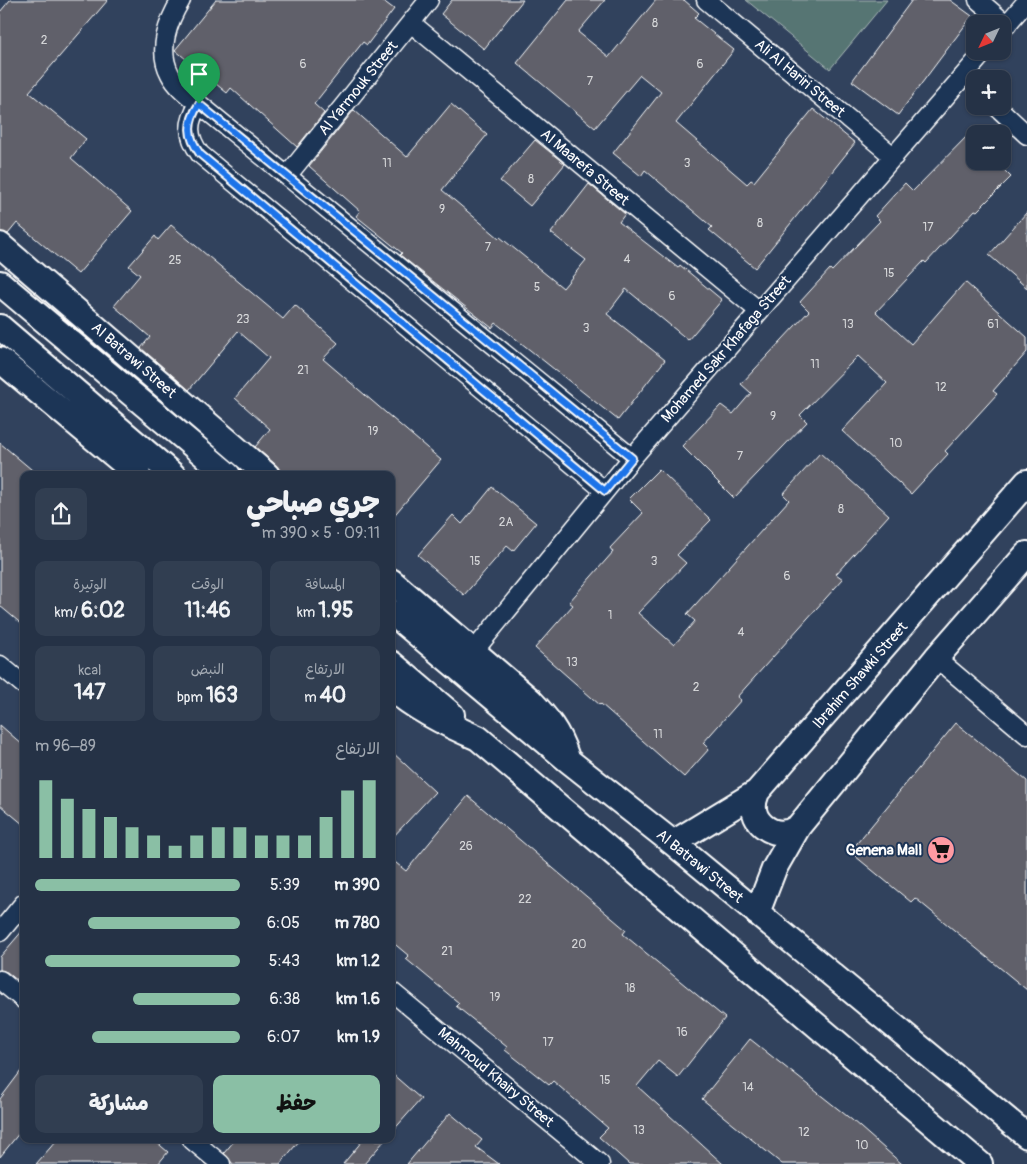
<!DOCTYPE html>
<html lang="ar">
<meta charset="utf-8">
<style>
body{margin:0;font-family:Pangolin,"Playpen Sans Arabic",sans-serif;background:#313e51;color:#f1f3f6;direction:rtl;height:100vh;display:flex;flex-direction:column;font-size:19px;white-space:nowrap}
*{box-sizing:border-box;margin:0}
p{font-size:16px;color:#a3aab3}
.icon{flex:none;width:28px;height:28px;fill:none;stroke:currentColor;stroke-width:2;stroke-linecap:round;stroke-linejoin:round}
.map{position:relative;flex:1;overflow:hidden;direction:ltr}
.panel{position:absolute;left:20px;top:471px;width:375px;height:672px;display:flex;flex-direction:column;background:#253246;border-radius:10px;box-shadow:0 1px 4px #0004,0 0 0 1px #424d5f;direction:rtl}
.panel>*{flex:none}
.needle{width:32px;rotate:227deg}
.controls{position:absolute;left:966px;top:15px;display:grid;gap:10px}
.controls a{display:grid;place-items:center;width:45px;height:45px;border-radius:10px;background:#253246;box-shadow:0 1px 4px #0004,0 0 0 1px #424d5f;font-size:25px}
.pin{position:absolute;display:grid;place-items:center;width:42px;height:42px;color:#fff;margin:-51px -21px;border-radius:50% 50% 50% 0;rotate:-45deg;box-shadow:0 0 5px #0007}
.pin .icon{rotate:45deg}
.round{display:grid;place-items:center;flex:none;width:52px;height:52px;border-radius:10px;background:#313e51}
.overview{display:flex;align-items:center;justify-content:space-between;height:85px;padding:0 15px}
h1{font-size:28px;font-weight:800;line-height:38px}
.figures{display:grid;grid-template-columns:repeat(3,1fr);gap:8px;height:85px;padding:5px 15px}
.figures div{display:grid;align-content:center;border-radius:10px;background:#313e51;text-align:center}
.figures b{font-size:21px;font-weight:800}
.figures small{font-size:14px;font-weight:400}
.figures p{font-size:14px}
.chart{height:140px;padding:10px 15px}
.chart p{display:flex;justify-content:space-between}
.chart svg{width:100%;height:90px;margin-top:5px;stroke:#8abfa5;stroke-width:6}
.primary-button{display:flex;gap:10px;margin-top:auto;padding:10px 15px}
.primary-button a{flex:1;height:58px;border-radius:10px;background:#8abfa5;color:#111;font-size:20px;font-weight:800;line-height:58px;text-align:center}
.primary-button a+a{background:#313e51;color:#f1f3f6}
ul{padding:0 15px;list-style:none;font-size:16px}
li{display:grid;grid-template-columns:80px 60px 1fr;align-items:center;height:38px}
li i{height:12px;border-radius:6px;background:#8abfa5}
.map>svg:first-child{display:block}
.green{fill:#577573;stroke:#abbab9}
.building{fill:#60616a;stroke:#fff}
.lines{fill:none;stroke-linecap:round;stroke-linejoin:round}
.street-casing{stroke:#fff;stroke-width:21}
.secondary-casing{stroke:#fff;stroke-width:28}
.street{stroke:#1d3557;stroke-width:18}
.secondary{stroke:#1d3557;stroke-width:24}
.route-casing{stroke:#fff;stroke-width:10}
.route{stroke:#1a73e8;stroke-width:6}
.labels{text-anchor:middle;stroke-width:4;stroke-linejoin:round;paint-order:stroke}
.number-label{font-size:12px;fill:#d7d8da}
.street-label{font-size:15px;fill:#fff;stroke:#1d3557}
.poi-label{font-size:15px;font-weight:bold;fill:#fff;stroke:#1d3557;text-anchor:end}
</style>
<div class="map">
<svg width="1027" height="1164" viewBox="0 0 1027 1164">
<rect width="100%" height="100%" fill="#31425d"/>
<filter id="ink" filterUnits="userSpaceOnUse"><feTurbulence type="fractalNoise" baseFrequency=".02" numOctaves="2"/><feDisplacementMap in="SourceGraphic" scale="10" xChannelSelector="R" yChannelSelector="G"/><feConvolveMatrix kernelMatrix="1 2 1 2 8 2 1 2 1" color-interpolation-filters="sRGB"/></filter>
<g filter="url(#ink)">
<path class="green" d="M746,0H887L830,69Z"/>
<path class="building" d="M10,0H108L29,92L86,139L71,158L132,211L78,274L17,223L8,234L0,232V12Z
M216,0H382L394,9L367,45L363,42L314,104L324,113L297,147L231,88L227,93L175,50Z
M452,0H523L484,49L441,14Z
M568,0H605L578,32L609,57L656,0H684L699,13L694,18L734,50L676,123L747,184L751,180L754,182L813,109L855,143L755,268L709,230L712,227L645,170L641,176L613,153L661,92L640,75L595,128L517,63Z
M912,0H950L972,16L898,115L852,81Z
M451,104L487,135L442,190L499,238L500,237L563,288L586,260L551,233L589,184L625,214L619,222L678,268L680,265L722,300L688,340L626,289L607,314L665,360L618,420L496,323L492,328L400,255L402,253L356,216L360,211L309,166L354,110L407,157Z
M975,128V161H995L1011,177L977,211L975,210L926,263L924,261L876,312L911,344L965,282L1027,337V352L993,391L997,394L945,451L948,454L911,494L842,431L887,383L858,356L800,415L807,422L734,498L682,446L721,405L733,414L751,393L741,384L809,311L800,302L830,269L832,271L880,221L875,216L905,183L913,191Z
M535,140L565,164L530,206L500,181Z
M1027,212V288L989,255Z
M171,225L283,319L295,305L338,343L323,359L441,460L391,519V475H283L276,465L255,447L270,429L235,398L269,358L238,331L189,390L141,348L150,337L114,306L140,275L129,266L155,236L158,240Z
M0,443L38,475H24V626L0,606Z
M820,453L889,515L836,574L843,579L737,697L741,700L703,743L709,749L684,777L601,704L600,705L535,648L573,605L569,602L613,552L610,548L643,513L629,499L659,469L711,520L677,555L686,563L638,613L674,645L695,621L687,614L789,500L783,494Z
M492,487L536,523L513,551L507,546L464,595L418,555L453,515L462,524Z
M956,723L1027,781V990L915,898L911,902L855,856L858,852L853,848Z
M0,725L24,746V825L0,805Z
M391,751L435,792L391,839Z
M468,796L626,930L623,934L725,1018L678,1077L658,1061L637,1086L723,1164H629L599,1137L608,1128L553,1081L549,1085L505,1050L507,1047L456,1006L459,1003L406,959L409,956L391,941V859L406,871Z
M24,929V986L7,972L0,970V957Z
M750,1039L852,1120L902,1164H782L702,1099Z
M24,1067V1127L0,1157V1099Z
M391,1073L421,1099L391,1133Z
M450,1113L482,1140L476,1147L499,1164H407Z
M57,1140H154L168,1152L158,1164H36Z
M235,1140H300L280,1164H233L224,1153Z
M363,1140H385L364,1164H343Z"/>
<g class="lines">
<g class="street-casing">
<path id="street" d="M181,0C168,21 157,50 170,74C176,86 188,95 199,104L632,458
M706,0L894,157
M978,0L1007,25
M411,23L759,311
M1002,30L1027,1
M199,104C187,123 187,136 200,154L605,491
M996,106L1027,135
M287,176L429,0
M473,652L632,458L985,51
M936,658L1027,735
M0,665L24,685
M0,932L24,903
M0,980L24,1000
M391,991L600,1164
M192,1140L221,1164"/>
</g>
<g class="secondary-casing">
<path id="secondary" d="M0,245L267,475
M0,283L228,475
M0,327L173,475
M0,360L138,475
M391,581L530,700C547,718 558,731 566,755
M391,612L569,761L673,843L1027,1136
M391,663L452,715
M391,688C417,710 447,725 478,738L980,1164
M757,792C756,796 754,800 754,804C752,821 770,836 787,832C790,832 794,829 798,827
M673,843L757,792L1027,482
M757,913L774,869L798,827L936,658L1027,554"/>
</g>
<use href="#street" class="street"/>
<use href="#secondary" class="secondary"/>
</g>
</g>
<g class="lines" filter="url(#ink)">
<g class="route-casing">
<path id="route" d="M199,104L632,458L605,491L200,154C187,136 187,123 199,104Z"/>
</g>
<use href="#route" class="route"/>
</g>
<defs>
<g id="supermarket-disc" transform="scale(1.4375)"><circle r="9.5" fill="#ff9aa2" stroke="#1d3557"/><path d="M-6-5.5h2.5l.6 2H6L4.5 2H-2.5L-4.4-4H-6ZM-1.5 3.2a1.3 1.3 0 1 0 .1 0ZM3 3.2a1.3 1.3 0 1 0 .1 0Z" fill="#111"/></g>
</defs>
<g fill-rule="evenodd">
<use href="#supermarket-disc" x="941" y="850"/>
</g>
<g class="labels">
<g class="number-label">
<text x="655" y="27">8</text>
<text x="44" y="44">2</text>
<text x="303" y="68">6</text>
<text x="700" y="68">6</text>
<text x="590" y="85">7</text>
<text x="387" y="167">11</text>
<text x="687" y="167">3</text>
<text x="531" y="183">8</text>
<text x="442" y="213">9</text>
<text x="760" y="227">8</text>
<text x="928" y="231">17</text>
<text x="488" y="251">7</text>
<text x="627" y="263">4</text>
<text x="175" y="264">25</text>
<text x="889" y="277">15</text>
<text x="537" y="291">5</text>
<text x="672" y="300">6</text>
<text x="243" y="323">23</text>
<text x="848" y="328">13</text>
<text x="993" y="328">61</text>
<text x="586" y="332">3</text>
<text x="815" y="368">11</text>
<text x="303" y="374">21</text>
<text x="941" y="391">12</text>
<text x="773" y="420">9</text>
<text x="373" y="435">19</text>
<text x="896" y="447">10</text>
<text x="740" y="460">7</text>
<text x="841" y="513">8</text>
<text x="506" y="526">2A</text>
<text x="475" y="565">15</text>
<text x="654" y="565">3</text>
<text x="787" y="580">6</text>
<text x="610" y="619">1</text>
<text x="741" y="636">4</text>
<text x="572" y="666">13</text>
<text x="696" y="691">2</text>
<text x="658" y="738">11</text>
<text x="466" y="850">26</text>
<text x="525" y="903">22</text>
<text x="579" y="948">20</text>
<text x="447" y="955">21</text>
<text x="630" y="992">18</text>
<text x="495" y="1001">19</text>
<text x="682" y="1036">16</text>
<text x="548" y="1046">17</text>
<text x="605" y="1084">15</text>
<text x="748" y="1091">14</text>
<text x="639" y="1134">13</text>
<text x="804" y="1136">12</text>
<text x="862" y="1149">10</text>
</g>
<g class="street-label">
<text transform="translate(800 78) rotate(40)" y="5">Ali Al Hariri Street</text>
<text transform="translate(358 88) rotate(-51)" y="5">Al Yarmouk Street</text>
<text transform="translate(585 167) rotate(40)" y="5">Al Maarefa Street</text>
<text transform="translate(726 349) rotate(-49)" y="5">Mohamed Sakr Khafaga Street</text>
<text transform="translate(134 360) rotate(41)" y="5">Al Batrawi Street</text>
<text transform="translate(860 675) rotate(-49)" y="5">Ibrahim Shawki Street</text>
<text transform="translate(700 866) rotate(39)" y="5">Al Batrawi Street</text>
<text transform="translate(496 1077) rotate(40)" y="5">Mahmoud Khairy Street</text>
</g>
<g class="poi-label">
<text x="922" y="855">Genena Mall</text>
</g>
</g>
</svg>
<div class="controls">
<a><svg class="needle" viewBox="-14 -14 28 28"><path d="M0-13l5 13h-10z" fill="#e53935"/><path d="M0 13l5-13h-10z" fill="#a3aab3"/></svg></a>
<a>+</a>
<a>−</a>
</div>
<div class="pin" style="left:199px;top:104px;background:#1e9e55"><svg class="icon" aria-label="arrive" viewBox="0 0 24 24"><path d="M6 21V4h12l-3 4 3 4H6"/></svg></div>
<section class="panel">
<div class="overview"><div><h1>جري صباحي</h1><p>09:11 · 5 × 390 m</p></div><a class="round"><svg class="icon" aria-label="share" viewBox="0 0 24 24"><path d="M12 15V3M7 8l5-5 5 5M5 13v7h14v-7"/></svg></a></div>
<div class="figures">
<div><p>المسافة</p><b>1.95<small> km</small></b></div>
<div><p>الوقت</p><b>11:46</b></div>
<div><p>الوتيرة</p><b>6:02<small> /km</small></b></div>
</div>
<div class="figures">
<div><p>الارتفاع</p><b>40<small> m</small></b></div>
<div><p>النبض</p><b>163<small> bpm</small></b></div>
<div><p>kcal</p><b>147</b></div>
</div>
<div class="chart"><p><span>الارتفاع</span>89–96 m</p>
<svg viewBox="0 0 160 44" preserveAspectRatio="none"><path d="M5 44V6M15 44V15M25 44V20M35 44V24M45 44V29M55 44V33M65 44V38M75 44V33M85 44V29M95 44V29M105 44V33M115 44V33M125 44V33M135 44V24M145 44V11M155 44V6"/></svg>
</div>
<ul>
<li><b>390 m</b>5:39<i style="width:100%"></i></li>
<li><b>780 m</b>6:05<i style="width:74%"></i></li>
<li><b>1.2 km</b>5:43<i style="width:95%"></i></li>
<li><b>1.6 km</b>6:38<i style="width:52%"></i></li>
<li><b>1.9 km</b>6:07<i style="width:72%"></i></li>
</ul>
<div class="primary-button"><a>حفظ</a><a>مشاركة</a></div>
</section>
</div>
